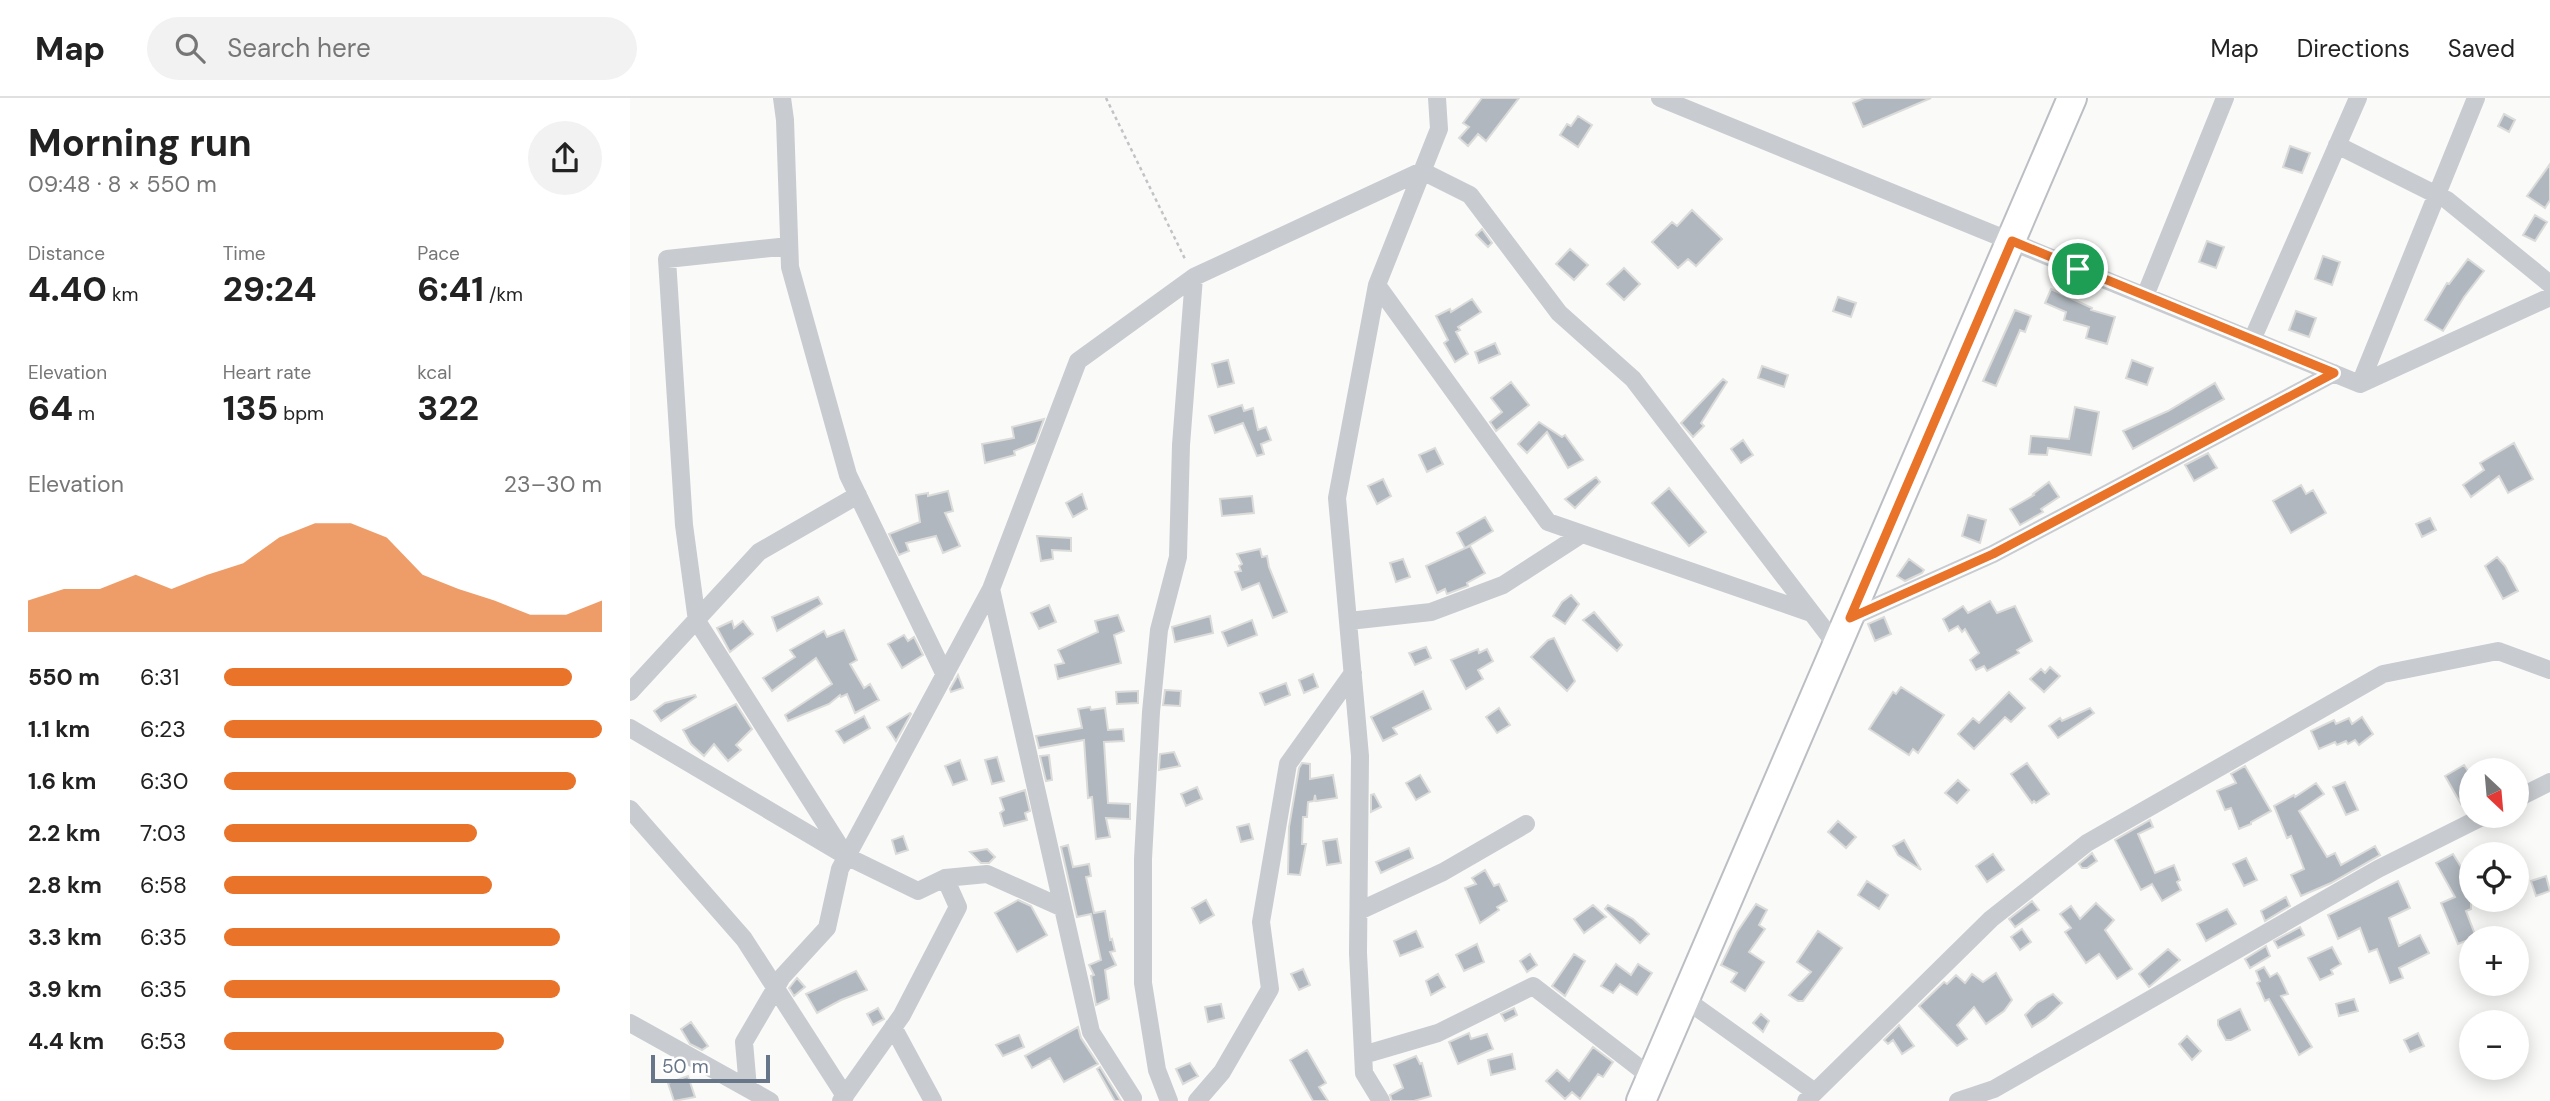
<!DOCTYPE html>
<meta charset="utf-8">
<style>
body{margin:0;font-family:"DM Sans",sans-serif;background:#f2f2f2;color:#222;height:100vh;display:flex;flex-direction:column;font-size:26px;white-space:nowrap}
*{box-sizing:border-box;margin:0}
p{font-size:23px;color:#767676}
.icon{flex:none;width:38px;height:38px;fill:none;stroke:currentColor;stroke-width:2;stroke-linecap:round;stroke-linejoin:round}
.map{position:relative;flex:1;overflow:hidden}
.side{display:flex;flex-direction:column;background:#fff;width:630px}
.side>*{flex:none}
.needle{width:46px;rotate:154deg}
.tools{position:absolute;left:1829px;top:660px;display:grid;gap:14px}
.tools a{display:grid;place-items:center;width:70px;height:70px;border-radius:50%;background:#fff;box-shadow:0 4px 18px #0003;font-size:35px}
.scale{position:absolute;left:21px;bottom:18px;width:119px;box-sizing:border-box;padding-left:7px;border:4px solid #687689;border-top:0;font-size:19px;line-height:24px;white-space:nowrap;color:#687689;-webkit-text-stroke:5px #fff;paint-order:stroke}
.pin{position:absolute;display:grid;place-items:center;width:60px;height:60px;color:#fff;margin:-30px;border:4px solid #fff;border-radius:50%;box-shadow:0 2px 7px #0007}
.round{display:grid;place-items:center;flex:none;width:74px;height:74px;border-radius:37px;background:#f2f2f2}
.summary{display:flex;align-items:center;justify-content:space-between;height:119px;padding:0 28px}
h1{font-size:38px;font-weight:700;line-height:52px}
.stats{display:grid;grid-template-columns:repeat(3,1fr);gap:10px;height:119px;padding:7px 28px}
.stats div{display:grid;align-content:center}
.stats b{font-size:35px;font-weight:700}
.stats small{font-size:19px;font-weight:400}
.stats p{font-size:19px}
.chart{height:196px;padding:14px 28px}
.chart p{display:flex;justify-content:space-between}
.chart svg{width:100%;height:126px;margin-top:7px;fill:#e87329;opacity:.7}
ul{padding:0 28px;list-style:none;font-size:23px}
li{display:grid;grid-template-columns:112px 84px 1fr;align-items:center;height:52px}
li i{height:18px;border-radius:9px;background:#e87329}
header{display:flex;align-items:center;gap:42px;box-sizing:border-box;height:98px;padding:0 35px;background:#fff;border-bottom:2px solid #e0e0e0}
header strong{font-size:33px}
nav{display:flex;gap:38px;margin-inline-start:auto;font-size:24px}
.search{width:490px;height:63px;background:#f2f2f2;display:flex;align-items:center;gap:18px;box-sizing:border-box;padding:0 24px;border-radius:38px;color:#767676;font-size:26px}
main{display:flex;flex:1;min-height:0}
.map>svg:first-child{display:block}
.building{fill:#b0b7be;stroke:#dbdcda;stroke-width:2}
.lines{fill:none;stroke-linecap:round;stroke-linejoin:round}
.primary-casing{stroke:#bbbec3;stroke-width:32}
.path{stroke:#c1c3c6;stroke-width:2.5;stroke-dasharray:3.5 3.5;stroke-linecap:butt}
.minor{stroke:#c8cbcf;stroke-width:18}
.primary{stroke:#fff;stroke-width:28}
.route-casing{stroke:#fff;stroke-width:14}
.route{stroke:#e87329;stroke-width:9}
</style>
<header>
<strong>Map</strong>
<div class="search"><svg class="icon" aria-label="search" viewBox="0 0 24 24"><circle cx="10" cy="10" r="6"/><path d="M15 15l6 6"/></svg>Search here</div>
<nav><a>Map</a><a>Directions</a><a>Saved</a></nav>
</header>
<main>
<section class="side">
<div class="summary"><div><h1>Morning run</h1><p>09:48 · 8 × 550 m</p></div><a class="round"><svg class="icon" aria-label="share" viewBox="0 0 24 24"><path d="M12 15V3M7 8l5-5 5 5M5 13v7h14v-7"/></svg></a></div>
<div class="stats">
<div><p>Distance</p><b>4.40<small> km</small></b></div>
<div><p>Time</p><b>29:24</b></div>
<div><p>Pace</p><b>6:41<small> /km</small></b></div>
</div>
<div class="stats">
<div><p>Elevation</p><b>64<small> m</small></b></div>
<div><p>Heart rate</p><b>135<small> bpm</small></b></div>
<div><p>kcal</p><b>322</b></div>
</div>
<div class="chart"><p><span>Elevation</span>23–30 m</p>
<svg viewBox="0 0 160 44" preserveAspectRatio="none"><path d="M0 44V33L10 29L20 29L30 24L40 29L50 24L60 20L70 11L80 6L90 6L100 11L110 24L120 29L130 33L140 38L150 38L160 33V44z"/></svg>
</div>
<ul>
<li><b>550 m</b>6:31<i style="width:92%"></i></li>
<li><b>1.1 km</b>6:23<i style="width:100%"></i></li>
<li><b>1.6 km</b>6:30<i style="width:93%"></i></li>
<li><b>2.2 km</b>7:03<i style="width:67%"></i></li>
<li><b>2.8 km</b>6:58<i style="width:71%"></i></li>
<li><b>3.3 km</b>6:35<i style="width:89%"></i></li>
<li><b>3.9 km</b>6:35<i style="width:89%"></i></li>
<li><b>4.4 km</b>6:53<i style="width:74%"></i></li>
</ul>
</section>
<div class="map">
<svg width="1920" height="1003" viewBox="0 0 1920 1003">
<rect width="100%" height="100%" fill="#fafaf8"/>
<path class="building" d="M852,0H889L856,43L848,36L838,48L829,40L839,29L833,25Z
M1234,0H1301L1233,29L1223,5Z
M1874,16L1885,22L1879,34L1868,28Z
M948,18L962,27L948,49L930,37L937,26L941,28Z
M1660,48L1680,55L1672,75L1653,69Z
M1920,66V102L1915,110L1897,98Z
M1062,112L1092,141L1066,168L1058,161L1048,170L1022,144L1042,124L1047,128Z
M1905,117L1917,124L1905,143L1893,137Z
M852,131L862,145L858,149L846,137Z
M1577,143L1594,149L1586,170L1569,164Z
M940,151L958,167L944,182L926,166Z
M1693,158L1710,164L1702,187L1685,181Z
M1838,161L1854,173L1834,199L1813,233L1795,222L1817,185L1819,186Z
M994,170L1010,186L994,202L977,186Z
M1421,191L1462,210L1461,212L1485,219L1477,246L1456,240L1459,229L1434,222L1436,214L1415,205Z
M1208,199L1226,205L1221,219L1203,213Z
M842,201L851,214L828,229L830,232L826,234L838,256L825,264L814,245L818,242L806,218L820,211L821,214Z
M1385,212L1401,218L1395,234L1390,232L1366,288L1353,283Z
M1666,213L1686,220L1679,239L1659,232Z
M865,245L870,256L849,265L845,254Z
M598,262L604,285L588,289L582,266Z
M1502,262L1523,270L1517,287L1496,280Z
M1132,268L1158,277L1154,289L1128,280Z
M1093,281L1097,284L1071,325L1074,328L1063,339L1051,325Z
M881,284L899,307L866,333L860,324L872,314L861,300Z
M1585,285L1594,301L1503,351L1493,333L1538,313Z
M612,307L614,313L623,310L628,332L636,329L641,342L631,346L634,356L627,358L613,325L585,335L579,318Z
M1445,309L1469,314L1461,357L1418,350L1417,357L1399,356L1401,338L1439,341Z
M414,321L405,345L384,353L385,357L355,365L352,346L384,340L382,329Z
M909,324L932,339L935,337L953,362L938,370L917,334L897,355L888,346Z
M1113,342L1123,357L1111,365L1101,351Z
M1884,345L1903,381L1878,395L1869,378L1841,399L1833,387L1854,372L1850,365Z
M805,350L813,366L797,374L789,357Z
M1578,355L1587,370L1564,383L1555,367Z
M966,379L970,384L945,410L935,401Z
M753,381L761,398L747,406L738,388Z
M1419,384L1429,399L1411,411L1413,414L1390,427L1380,411L1404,397L1403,396Z
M1671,387L1676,396L1683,392L1696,415L1661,435L1643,403Z
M1039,390L1076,434L1059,448L1022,405Z
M318,393L323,413L315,415L330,448L313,455L306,438L276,445L279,453L269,457L259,436L290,424L286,397L298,395V398Z
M452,396L457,411L443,419L436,405Z
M622,398L624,415L592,418L590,401Z
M1338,417L1356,422L1350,445L1332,438Z
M855,419L863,433L835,450L827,435Z
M1800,420L1806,432L1792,439L1786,426Z
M407,438L441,440V453L422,452L423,461L411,463Z
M840,448L855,475L837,485L838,488L817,496L815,491L807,495L796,468Z
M630,451L632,459L637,458L639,469L657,514L643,520L629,485L612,492L605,474L611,473L609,468L612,466L607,456Z
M1867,459L1875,468L1888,493L1873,501L1855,468Z
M773,461L780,479L766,484L760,465Z
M1279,461L1294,472L1292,475L1275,483L1267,478Z
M941,497L949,506L935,526L923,518L932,504Z
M188,499L192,506L147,533L142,519Z
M1360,503L1367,515L1385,508L1402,543L1387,552L1389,555L1357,573L1354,568L1346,572L1340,562L1349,555L1335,531L1332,534L1328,528L1319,533L1313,521L1333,508L1338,515Z
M419,507L426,524L409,531L401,515Z
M964,514L992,547L987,553L953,522Z
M488,517L494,533L484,537L491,565L428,581L425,567L434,565L428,552L468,534L465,523Z
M580,518L583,535L545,544L542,529Z
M1254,519L1261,536L1245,543L1238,526Z
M622,522L627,537L598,548L592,534Z
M102,523L104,530L113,523L123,536L100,554L87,530Z
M214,532L227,562L220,566L234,590L240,586L249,602L225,615L217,596L211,599L210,597L199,606L158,623L155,617L202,586L186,560L142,593L133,580L165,559L160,552L194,533L197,539Z
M274,537L278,543L284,539L293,557L272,570L258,546Z
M924,540L945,583L937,593L901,559L918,542Z
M796,549L801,560L785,567L779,555Z
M848,551L849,555L857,551L863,563L848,572L853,581L836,591L821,562Z
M1420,569L1430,578L1414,594L1400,581L1411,571L1415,575Z
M683,576L688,589L674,595L669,582Z
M328,577L333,590L321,594L320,591Z
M656,585L660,597L635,607L630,595Z
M1271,589L1314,617L1288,655L1283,651L1279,657L1239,631L1263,594L1266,596Z
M535,592L551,593L550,608L533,607Z
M508,593V605L487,606L486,594Z
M793,593L801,611L763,630L767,636L753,643L741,619Z
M1379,594L1395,610L1381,624L1375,619L1344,651L1328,636L1343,620L1349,625Z
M65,597L66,599L31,623L24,613L35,605Z
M106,606L122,631L106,647L111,652L98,663L84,646L74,658L61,646L53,632Z
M460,609L461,612L475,610L478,632L493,631L494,643L474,644L478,705L500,706V721L476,720L480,739L466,741L462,699L458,700L454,642L409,650L406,638L452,630L448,611Z
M869,610L880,627L867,635L856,619Z
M1460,610L1464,615L1428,640L1419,628L1430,620L1432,623Z
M280,615L281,616L266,643L257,629Z
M234,618L240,630L214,645L206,633Z
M1732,619L1743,636L1729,647L1725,642L1718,646L1716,643L1707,647L1705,644L1689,651L1681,633L1704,622L1706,626L1719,620L1722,626Z
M544,654L550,668L529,672L530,656Z
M419,657L422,682L416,683L410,658Z
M367,659L374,683L362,686L355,662Z
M330,662L337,682L323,687L315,668Z
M672,665L680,666V681L703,677L707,700L686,703L685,697L684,703L678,704L677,719H673L672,746H676L670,777L658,776L659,729L669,670Z
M1397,665L1419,696L1406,705L1404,703L1402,705L1381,676Z
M1834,667L1841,678V700L1831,706L1815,678Z
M1615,668L1641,713L1621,724V726L1609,731L1601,710L1595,712L1587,693L1606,685L1601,676Z
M790,677L800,694L786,702L776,685Z
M1328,682L1339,692L1327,705L1315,695Z
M1715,684L1728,712L1716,717L1703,689Z
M1686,685L1694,696L1669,713L1697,759L1705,755L1711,767L1745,748L1750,757L1701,785L1671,798L1661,777L1674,771L1661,738L1657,740L1644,708L1664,697L1665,699Z
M567,689L572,701L556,708L551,696Z
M395,692L400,713L395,715L397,722L374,728L370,715L374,712L370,700Z
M744,696L751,709L741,714V697Z
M1520,722L1523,729L1508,736L1525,775L1544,767L1550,782L1547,784L1551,792L1532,803L1522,786L1511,792L1485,742Z
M1208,723L1226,739L1216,750L1198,734Z
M619,726L623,741L611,744L607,729Z
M273,738L278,752L266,756L262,742Z
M707,741L711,765L697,767L693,743Z
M1274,742L1291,772L1268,757L1263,748Z
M438,747L443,769L459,766L461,778L456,779L464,815L475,813L480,842L482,841L485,853L480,854L486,867L475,872L479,901L466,907L461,878L464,877L459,867L471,862L461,816L447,819L431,749Z
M779,750L783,760L751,775L746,764Z
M357,751L365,759L359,765H351L340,754Z
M1462,755L1467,763L1457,770H1452L1449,766Z
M1363,756L1374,772L1357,784L1346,768Z
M1823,756L1841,785V811L1836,813L1846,839L1828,846L1811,805L1825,799L1806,765Z
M1616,760L1627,782L1614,788L1603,766Z
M855,772L864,788L869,786L877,803L867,809L869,812L850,825L835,790L846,786L842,780Z
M1916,778L1920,793L1906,798L1901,783Z
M1237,783L1258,797L1249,811L1228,797Z
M1768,783L1780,810L1759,820L1769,848L1790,837L1799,855L1769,870L1773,880L1760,885L1747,851L1739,854L1730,830L1708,841L1698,817Z
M1656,799L1660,808L1635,823L1631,813Z
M388,802L401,808L417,837L387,854L365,815Z
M576,802L584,817L570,825L562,810Z
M1402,803L1409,812L1385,829L1379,821Z
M1466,805L1484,822L1475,832L1502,871L1487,881L1469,856L1456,865L1435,834L1441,830L1430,816L1441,808L1450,821Z
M1126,806L1137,812L1129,827L1135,831L1119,854L1134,864L1115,893L1101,884L1107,875L1091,867L1107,834Z
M963,807L976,819L954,835L944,821Z
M978,807L1003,821L1019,836L1010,845L975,811Z
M1597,811L1606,826L1576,843L1567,826Z
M1670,829L1674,837L1648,850L1644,843Z
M1392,831L1401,844L1390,852L1381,839Z
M786,833L793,849L770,858L764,843Z
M1188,833L1212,850L1173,903H1168L1159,897L1181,874L1167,864Z
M847,846L854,864L834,873L826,857Z
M1636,848L1640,858L1620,870L1615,861Z
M1702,849L1711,866L1701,872L1703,876L1690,882L1678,860Z
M1538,851L1550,862L1519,889L1509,876Z
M900,856L907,867L897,874L890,863Z
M944,856L955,863L935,898L922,888Z
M986,866L1001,877L1008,866L1022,875L1007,897L990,886L983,895L971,888Z
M1634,869L1640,879L1647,875L1650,879L1658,896L1651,898L1682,949L1669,957L1639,901L1635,903L1629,889L1627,885L1630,883L1626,873Z
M673,871L680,887L669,892L661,876Z
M226,873L237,892L211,902L187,915L176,896Z
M1366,875L1382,902L1374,913L1356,926L1344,909L1327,927L1337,941L1327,948L1289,908L1314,884L1317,886L1326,877L1335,885L1342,876L1353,884Z
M808,876L815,889L801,897L796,883Z
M167,880L175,889L164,898L159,890Z
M1423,896L1432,905L1416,920L1402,929L1395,917L1407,905Z
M1724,901L1728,913L1709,918L1706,906Z
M591,906L594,920L578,924L575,909Z
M248,910L254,921L243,927L237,916Z
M884,910L887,917L875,923L871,916Z
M1610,911L1620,932L1601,942H1596L1588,927V922Z
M1131,916L1139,923L1133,934L1123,925Z
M61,924L78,948L72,952L60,946L51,931Z
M1269,927L1284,948L1272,956L1263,942L1258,946L1254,942Z
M448,929L451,940L468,966L434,984L420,960L402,970L395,958Z
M839,935L841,941L857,936L863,951L828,966L819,944Z
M1788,935L1794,948L1780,954L1774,942Z
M389,937L394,949L373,958L366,947Z
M1557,938L1571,953L1562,962L1549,946Z
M963,949L983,964L973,979L968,976L950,1001L942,994L935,1001L916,983L927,972L939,983Z
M677,952L696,985L689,989L698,1003H683L660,962Z
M882,956L885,971L861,977L858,962Z
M786,958L790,966L792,965L801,998L784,1003H762L760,997L773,990L764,967Z
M560,965L568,978L553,986L546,971Z
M470,969L491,1003H485L467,971Z
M58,978L65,999L44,1003L38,985Z"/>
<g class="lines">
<g class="primary-casing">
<path id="primary" d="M1011,1003L1442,0"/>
</g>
<path class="path" d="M476,0L556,163"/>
<path class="minor" d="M152,0L155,22L160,169L218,377L315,577
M1030,0L1730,286L1920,199
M1707,47L1817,102L1920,186
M159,148L37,161L54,427L67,523L216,758
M747,187L918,424L1181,515
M1515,198L1595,0
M1622,242L1728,0
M1730,286L1846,0
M361,491L461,934L503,1000
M1220,520L1363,456L1704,275
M719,523L801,514L873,487L952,436
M0,594L129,454L228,397
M0,630L216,758L288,793L315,780L357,776L433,810
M1886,701L1920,684
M0,711L114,841L215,998
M729,813L813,774L896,726
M1055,901L1185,994
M0,925L140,1003
M263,929L303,1003
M733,957L808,935L903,888L1021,979
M118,990L114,944L152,879L197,830L210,771L361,491L448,263L564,179L792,73L840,97L929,215L1003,281L1207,548
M211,1003L272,917L328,809L315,780
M539,1003L527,972L513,885V761L521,614L529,532L548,459L551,347L564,179
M567,1003L592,974L640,891L631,824L658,666L723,575
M751,1003L734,975L728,855L730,658L707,400L747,187L809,31L807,0
M1176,1003L1361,821L1457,745L1753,576L1868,553L1920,572
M1328,1003L1364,991L1748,771L1854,718"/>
<use href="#primary" class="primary"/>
</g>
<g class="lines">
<g class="route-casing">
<path id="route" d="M1382,143L1704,275L1363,456L1220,520Z"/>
</g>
<use href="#route" class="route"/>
</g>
</svg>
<div class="tools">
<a><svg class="needle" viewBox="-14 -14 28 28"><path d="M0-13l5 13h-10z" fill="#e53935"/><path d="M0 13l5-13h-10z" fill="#767676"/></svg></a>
<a><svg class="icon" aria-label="locate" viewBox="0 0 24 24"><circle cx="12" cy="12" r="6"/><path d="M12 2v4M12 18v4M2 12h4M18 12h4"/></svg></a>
<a>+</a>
<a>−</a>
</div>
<div class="scale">50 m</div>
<div class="pin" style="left:1448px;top:171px;background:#1e9e55"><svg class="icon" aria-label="arrive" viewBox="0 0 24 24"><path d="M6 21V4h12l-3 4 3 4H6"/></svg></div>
</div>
</main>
